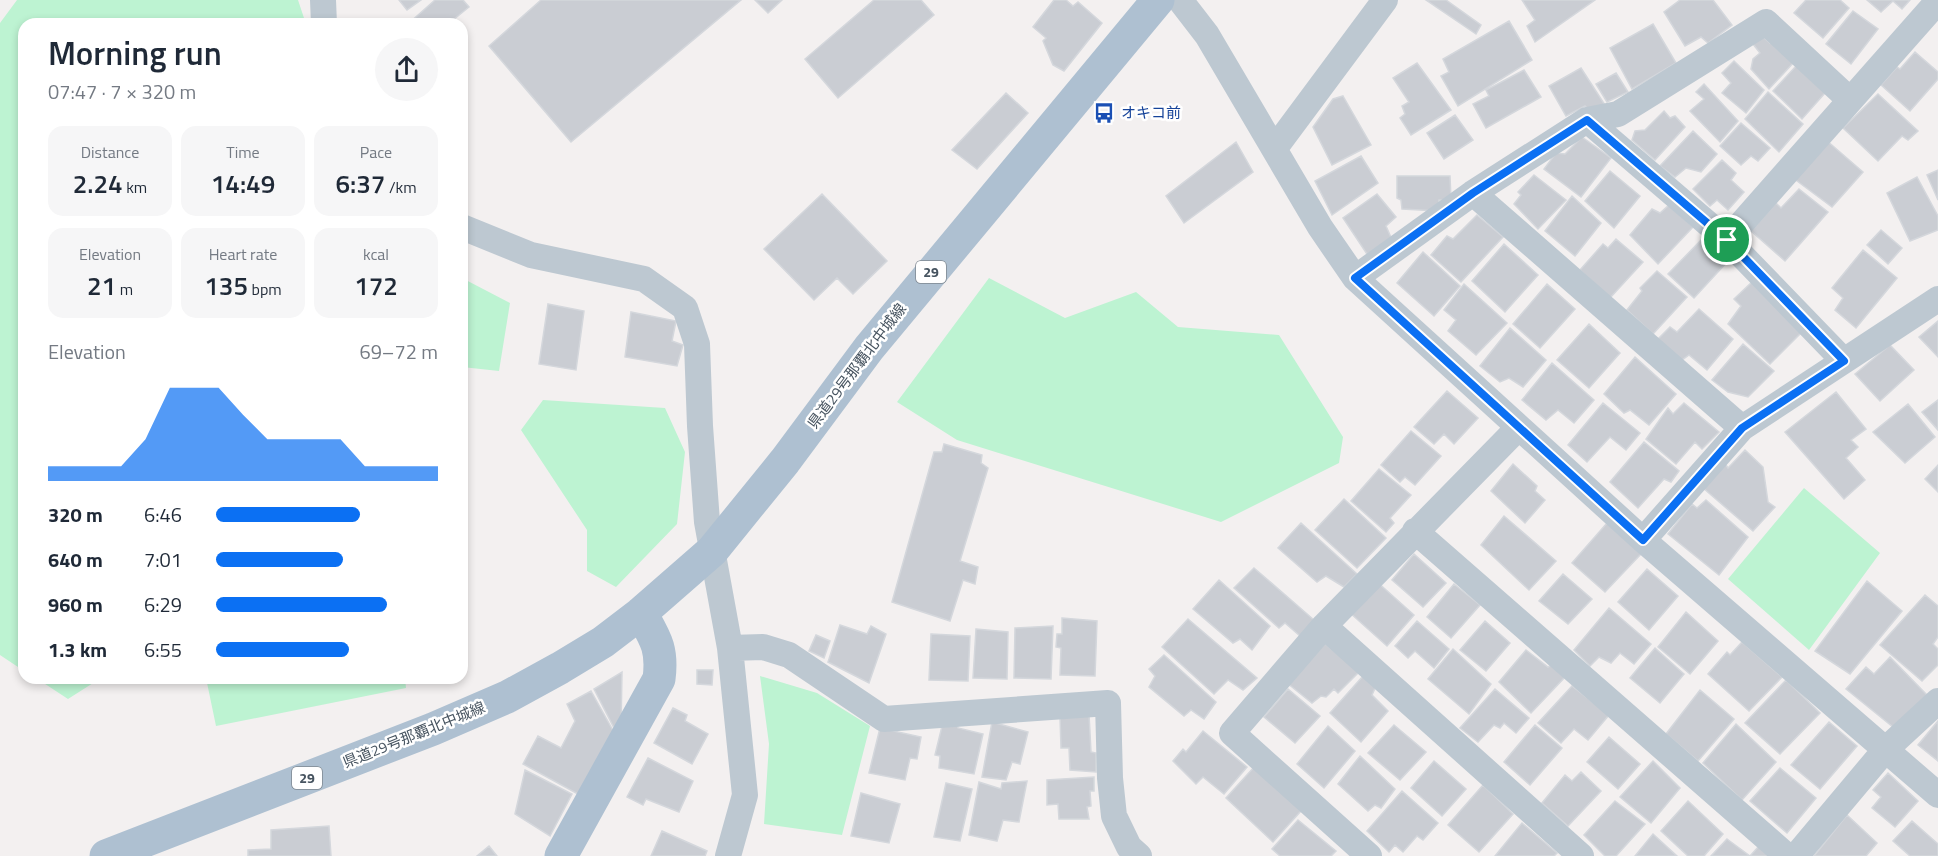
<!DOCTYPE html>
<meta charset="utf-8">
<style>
body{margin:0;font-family:"Titillium Web","Noto Sans JP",sans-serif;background:#f6f6f7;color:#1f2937;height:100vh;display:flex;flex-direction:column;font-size:22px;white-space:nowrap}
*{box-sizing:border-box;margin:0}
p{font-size:20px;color:#747a83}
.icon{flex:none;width:33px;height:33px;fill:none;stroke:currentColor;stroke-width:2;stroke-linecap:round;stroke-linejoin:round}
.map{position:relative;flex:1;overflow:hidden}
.details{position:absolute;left:18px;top:18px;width:450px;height:666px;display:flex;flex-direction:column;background:#fff;border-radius:18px;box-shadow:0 3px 9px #0003}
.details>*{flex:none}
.pin{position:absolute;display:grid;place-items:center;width:51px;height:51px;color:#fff;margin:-26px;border:3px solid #fff;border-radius:50%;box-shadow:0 2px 6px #0007}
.round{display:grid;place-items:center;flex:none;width:63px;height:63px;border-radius:32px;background:#f6f6f7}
.headline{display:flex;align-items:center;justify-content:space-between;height:102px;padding:0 30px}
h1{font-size:33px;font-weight:600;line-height:45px}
.stats{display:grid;grid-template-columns:repeat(3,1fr);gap:9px;height:102px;padding:6px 30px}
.stats div{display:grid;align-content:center;border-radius:15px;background:#f6f6f7;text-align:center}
.stats b{font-size:26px;font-weight:600}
.stats small{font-size:16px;font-weight:400}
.stats p{font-size:16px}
.chart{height:168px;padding:12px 30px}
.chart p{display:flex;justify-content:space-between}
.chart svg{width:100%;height:108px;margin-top:6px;fill:#0b70f3;opacity:.7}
ul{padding:0 30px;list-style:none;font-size:20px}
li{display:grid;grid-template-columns:96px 72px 1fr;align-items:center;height:45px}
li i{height:15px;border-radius:8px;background:#0b70f3}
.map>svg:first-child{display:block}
.green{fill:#bdf3d2}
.building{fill:#cacdd3;stroke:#d4d7dc;stroke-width:1.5}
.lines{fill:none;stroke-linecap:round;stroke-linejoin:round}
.minor{stroke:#bdc8d1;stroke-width:26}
.primary{stroke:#aec0d1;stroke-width:33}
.route-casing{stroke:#fff;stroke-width:12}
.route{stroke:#0b70f3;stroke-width:8}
.labels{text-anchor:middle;stroke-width:5;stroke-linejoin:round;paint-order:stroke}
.shield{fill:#fff;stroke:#7e8790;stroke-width:1.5}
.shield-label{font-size:14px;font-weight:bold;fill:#475460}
.transit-label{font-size:15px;fill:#164399;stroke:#fff;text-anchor:start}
.street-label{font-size:15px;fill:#475460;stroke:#fff}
</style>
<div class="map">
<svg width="1938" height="856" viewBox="0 0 1938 856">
<rect width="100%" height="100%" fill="#f3f0f0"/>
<path class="green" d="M17,0H298L306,24H24V671L0,655V23Z
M462,278L510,303L499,371L462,367Z
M989,278L1065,318L1136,292L1178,327L1279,335L1343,437L1339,463L1221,522L957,440L897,402Z
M543,400L665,408L685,452L677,524L616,587L587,571V530L521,430Z
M1804,488L1880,553L1809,650L1728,579Z
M760,676L817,693L870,726L842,835L764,824L769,744Z
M36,678H101L68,699Z
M206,678H405L406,688L216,726Z"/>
<path class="building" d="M399,0H421L407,10Z
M435,0H463L469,7L448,24H408Z
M541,0H741L571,142L489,46Z
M755,0H782L768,13Z
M874,0H921L934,15L838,98L805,59Z
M1054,0H1066L1073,6L1078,2L1102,23L1064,71L1053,65L1043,41L1046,38L1033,27Z
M1426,0H1446L1481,25L1476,34Z
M1522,0H1595L1535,42L1527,26L1535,20Z
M1680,0H1713L1732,25L1708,43L1701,37L1685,46L1664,12Z
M1806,0H1840L1849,8L1823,38L1794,13Z
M1867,0H1910L1902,9L1893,1L1881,12Z
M1853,11L1878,29L1851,64L1826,44Z
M1509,21L1532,60L1458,106L1441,76L1449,72L1443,59Z
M1653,24L1676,63L1632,89L1610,48Z
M1762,36L1770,43L1773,41L1795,61L1769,89L1751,69L1753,59L1760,53L1753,44Z
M1915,52L1938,72V79L1910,111L1881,85L1897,67L1900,69Z
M1734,61L1764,90L1746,113L1722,93L1731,83L1722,73Z
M1417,63L1451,110L1411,135L1400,118L1405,114L1402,106L1409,102L1393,78Z
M1796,66L1825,93L1802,119L1773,91Z
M1581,68L1605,105L1589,110L1585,106L1566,116L1549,86Z
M1524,70L1541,97L1486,128L1473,104L1489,96L1486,90Z
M1616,73L1628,92L1607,102L1596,84Z
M1704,84L1738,121L1720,142L1690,111L1704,99L1696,92Z
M1768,92L1803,124L1779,152L1745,119Z
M1006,93L1028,113L977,169L952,150Z
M1878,94L1918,131L1908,140L1902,136L1878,161L1843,128Z
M1343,96L1371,145L1332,165L1313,127L1333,99Z
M1664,111L1670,118L1675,116L1685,127L1655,160L1632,140L1635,131L1645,130Z
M1455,115L1473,140L1444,159L1427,133Z
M1741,123L1770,148L1758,161L1751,156L1741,165L1720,146Z
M1693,131L1717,154L1701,172L1686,168L1675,177L1660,166Z
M1582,137L1611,158L1581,197L1544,169L1556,153L1565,154Z
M1826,140L1863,172L1832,207L1793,178Z
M1236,142L1253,172L1184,223L1166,196Z
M1361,156L1378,183L1332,215L1315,181Z
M1722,160L1736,173L1731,180L1744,192L1728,210L1717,200L1710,206L1693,189Z
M1938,170V200L1927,175Z
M1610,171L1640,196L1614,228L1585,201Z
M1534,175L1566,200L1538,229L1514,204L1521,195L1518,192Z
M1397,176H1450L1451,200H1439L1438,211L1402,209L1401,200L1397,198Z
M1917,177L1938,216V230L1910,241L1887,193Z
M1799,189L1828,212L1785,261L1751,231L1776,203L1781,208Z
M822,194L887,261L853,294L837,278L814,300L764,249Z
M1377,194L1396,217L1386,226L1393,242L1367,254L1343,218Z
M1572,196L1601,223L1575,256L1545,231Z
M1669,205L1693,227L1658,264L1630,235L1652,209L1660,213Z
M1477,215L1503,237L1461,282L1431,255L1447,236L1453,239Z
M1881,230L1902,248L1888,264L1867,245Z
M1703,238L1728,261L1694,298L1668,274Z
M1616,239L1643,262L1610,298L1580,270L1603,244L1608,248Z
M1504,244L1538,275L1505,312L1472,281Z
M1863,250L1897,278L1856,328L1835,310L1843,298L1832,288Z
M1423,252L1460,286L1434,316L1397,283Z
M1657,271L1687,297L1653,334L1627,310L1642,291L1640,288Z
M1753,281L1806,328L1770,364L1728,324L1741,306L1734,299Z
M1464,284L1507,323L1476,355L1448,331L1456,320L1444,310Z
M1547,284L1575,309L1540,348L1513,324Z
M548,304L584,311L576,370L539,364Z
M1699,309L1733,339L1707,370L1689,355L1678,363L1655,342L1670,327L1677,332Z
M631,312L676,321L672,341L683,345L677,366L625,357Z
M1938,321V357L1919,337Z
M1589,324L1620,353L1589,388L1557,360Z
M1510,328L1546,360L1523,387L1509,378L1500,382L1480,366Z
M1743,344L1774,371L1748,397L1728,392L1712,380Z
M1890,345L1914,370L1880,401L1855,374Z
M1635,357L1676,394L1649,425L1630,410L1624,413L1604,394Z
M1552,363L1594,400L1574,423L1558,410L1546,420L1522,400Z
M1447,391L1478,418L1454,444L1444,434L1434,444L1414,427Z
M1836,392L1866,429L1851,440L1858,447L1846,458L1865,480L1844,499L1785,432Z
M1938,400V430L1922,412Z
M1603,403L1640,433L1626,450L1610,437L1587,462L1568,445Z
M1684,403L1719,432L1702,449L1695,442L1676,464L1646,439L1668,408L1673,414Z
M1908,404L1935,437L1905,463L1873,432Z
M1411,431L1441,456L1415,485L1405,477L1400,482L1381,465Z
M1644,442L1679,471L1671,482L1664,479L1638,508L1610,482Z
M944,444L982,455L981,463L988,468L960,561L978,567L975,584L963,580L950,621L892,602L934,452H942Z
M1745,450L1763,467L1768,502L1775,507L1753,531L1703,488L1724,462L1728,468Z
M1513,464L1537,486L1535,491L1545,500L1525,523L1491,491Z
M1938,465V492L1925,479Z
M1379,469L1411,495L1390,518L1394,523L1386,532L1351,501Z
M1344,499L1386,538L1357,568L1315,530Z
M1706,500L1748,537L1719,575L1668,534L1692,504L1697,508Z
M1504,516L1556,561L1529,590L1481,545Z
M1301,523L1357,574L1344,587L1326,576L1317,582L1278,548Z
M1607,523L1641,554L1605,592L1572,563Z
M1414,554L1446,583L1423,607L1392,580Z
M1254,568L1314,620L1300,636L1285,623L1279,628L1234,588Z
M1647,569L1678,596L1649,630L1618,602Z
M1563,574L1592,599L1568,624L1539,601Z
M1219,580L1270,626L1252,650L1240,639L1233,643L1193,609Z
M1375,580L1414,615L1387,646L1349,612Z
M1867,581L1902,611L1850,674L1815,651Z
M1454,584L1480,605L1451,638L1427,617Z
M1925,595L1938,606V637L1933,644L1938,649V665L1922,681L1880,645Z
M1609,608L1651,644L1634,664L1620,653L1611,663L1599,657L1590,666L1574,650Z
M1686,612L1718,641L1690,674L1658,647Z
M1062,618L1097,621L1095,676L1060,675L1061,648L1056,647L1057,634H1062Z
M1188,619L1257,678L1243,690L1228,680L1214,694L1162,647Z
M1417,621L1449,649L1434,668L1415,651L1408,658L1395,646Z
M1485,621L1510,643L1486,671L1460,650Z
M840,625L867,634L871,626L886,634L869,683L828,662Z
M1053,626L1051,679L1014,678L1015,628Z
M976,629L1008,632L1007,679L973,678Z
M931,634L970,636L968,681L929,680Z
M816,635L830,641L824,658L809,651Z
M1742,642L1782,677L1749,711L1708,674L1727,652L1730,655Z
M1324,643L1359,672L1338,693L1334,689L1326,697L1321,696L1312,703L1287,683Z
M1655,648L1684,674L1660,703L1630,678Z
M1453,649L1491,684L1469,714L1428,679Z
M1526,650L1548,667L1552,665L1566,676L1531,713L1499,682Z
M1164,655L1216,702L1204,719L1191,710L1184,716L1149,687L1155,676L1149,669Z
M1890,657L1927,695L1893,727L1846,689L1866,667L1874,674Z
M697,670H713L712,685L697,684Z
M622,672L621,728H614L594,689Z
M1363,676L1376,686L1372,695L1388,711L1361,742L1330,713Z
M1786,680L1820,713L1780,754L1745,723Z
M1572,686L1609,715L1588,740L1574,729L1561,743L1538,723Z
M1288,689L1320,716L1295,743L1264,717Z
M1495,689L1529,718L1516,733L1504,723L1500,728L1494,725L1478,742L1460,728Z
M1700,690L1734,719L1698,761L1666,734Z
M591,691L620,743L587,799L523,764L538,736L561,748L575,721L567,704Z
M673,708L687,715L685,721L708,734L692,764L654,743Z
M1089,714L1091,752L1096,753V772L1070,770L1069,748H1061L1060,717Z
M1938,721V761L1918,745Z
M957,722L958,728L983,734L974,774L939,768L940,756L935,755L942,726Z
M992,722L1028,732L1020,764L1012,762L1006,780L982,777Z
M1829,722L1857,746L1820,789L1791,765Z
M1736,724L1776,762L1742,800L1703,763Z
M1394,725L1426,752L1400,780L1368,753Z
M1535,725L1562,748L1530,785L1504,762Z
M1328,726L1355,751L1324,788L1297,764Z
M880,728L921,737L917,759L910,758L905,780L869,773Z
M1203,731L1247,767L1224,794L1203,777L1196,784L1173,761L1183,749L1186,752Z
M1609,737L1640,764L1618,789L1587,762Z
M1360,756L1395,789L1381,808L1375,805L1368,811L1338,784Z
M648,758L693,781L679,812L646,799L643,805L627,797Z
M1434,761L1466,789L1442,816L1411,788Z
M1653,761L1680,788L1651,823L1620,797Z
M1255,766L1301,811L1273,842L1226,798Z
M1780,768L1816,798L1787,833L1750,801Z
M525,770L572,794L550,836L515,814Z
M1581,772L1601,791L1568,826L1542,803L1565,775L1572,781Z
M1888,773L1918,801L1895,827L1872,808L1881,797L1873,790Z
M1094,777V791H1090L1091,806L1087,807L1089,819H1059L1058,804L1047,805V780Z
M1027,781L1019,822L1003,820L997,841L969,835L979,782L1001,789L1002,783Z
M946,783L972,789L960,841L934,837Z
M1483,785L1513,814L1479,852L1448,825Z
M1402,791L1438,823L1423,840L1417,836L1403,852L1395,845L1389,852L1367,831Z
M861,793L900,804L889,843L851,836Z
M1615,801L1645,824L1616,856H1605L1584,835Z
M1688,801L1723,834L1704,856H1688L1661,831Z
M1847,815L1877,843L1866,856H1814Z
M1298,820L1336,851L1331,856H1280L1272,849Z
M1912,821L1938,844V856H1910L1893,841Z
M1522,823L1557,853L1554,856H1495Z
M329,826L331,856H248V850L271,849V830Z
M662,831L707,851L705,856H651Z
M1653,834L1677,856H1635Z
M1727,839L1750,856L1759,846L1769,856H1711Z
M489,846L497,856H477Z"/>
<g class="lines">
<path class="minor" d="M323,0L324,24
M1180,0L1207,35L1320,227L1355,278L1643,540L1938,795
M1587,120L1727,240L1844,361
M1275,148L1385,0
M1473,193L1742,428
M462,227L531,255L644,279L685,308L697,344L700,426L707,522L730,648L745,795L728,856
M1727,240L1938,1
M1355,278L1473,193L1587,120L1618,114L1766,22L1850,100
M1415,531L1787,856
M1643,540L1742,428L1938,299
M1324,626L1581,856
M730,648L763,647L789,655L884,719L1108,703L1110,778L1114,816L1129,847L1139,856
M1369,856L1232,733L1324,626L1518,428
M1796,856L1885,750L1938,701"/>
<path class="primary" d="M106,856L433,729L507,697L560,668L603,642L641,613L712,551L785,461L869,348L1158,0
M561,856L659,679C663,648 655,638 641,613"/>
</g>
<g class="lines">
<g class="route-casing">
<path id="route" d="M1587,120L1727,240L1844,361L1742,428L1643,540L1355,278L1473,193Z"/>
</g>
<use href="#route" class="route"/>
</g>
<defs>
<g id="bus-bare" transform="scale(1.62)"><path d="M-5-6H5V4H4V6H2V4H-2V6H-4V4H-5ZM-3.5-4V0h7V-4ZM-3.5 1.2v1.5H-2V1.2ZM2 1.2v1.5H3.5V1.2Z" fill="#1a4fb4" stroke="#fff" stroke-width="2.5" paint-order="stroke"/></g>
</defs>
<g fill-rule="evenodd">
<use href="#bus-bare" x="1104" y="113"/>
</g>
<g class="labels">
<g class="shield">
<rect x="916" y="261" width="30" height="22" rx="4.5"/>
<rect x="292" y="767" width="30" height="22" rx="4.5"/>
</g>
<g class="shield-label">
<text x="931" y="277">29</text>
<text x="307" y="783">29</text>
</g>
<g class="transit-label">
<text x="1121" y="118">オキコ前</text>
</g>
<g class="street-label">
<text transform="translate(857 366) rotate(-53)" y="5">県道29号那覇北中城線</text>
<text transform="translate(414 735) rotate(-22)" y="5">県道29号那覇北中城線</text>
</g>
</g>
</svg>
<div class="pin" style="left:1727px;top:240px;background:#1e9e55"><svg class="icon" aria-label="arrive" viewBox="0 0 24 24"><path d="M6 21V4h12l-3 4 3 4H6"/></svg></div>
<section class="details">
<div class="headline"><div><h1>Morning run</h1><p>07:47 · 7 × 320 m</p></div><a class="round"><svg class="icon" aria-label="share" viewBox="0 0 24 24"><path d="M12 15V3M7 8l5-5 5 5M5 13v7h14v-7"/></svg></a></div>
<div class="stats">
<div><p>Distance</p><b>2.24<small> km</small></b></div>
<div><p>Time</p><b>14:49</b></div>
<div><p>Pace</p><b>6:37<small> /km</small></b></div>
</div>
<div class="stats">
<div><p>Elevation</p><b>21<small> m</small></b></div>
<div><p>Heart rate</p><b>135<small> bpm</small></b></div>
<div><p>kcal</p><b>172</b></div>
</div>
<div class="chart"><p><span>Elevation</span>69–72 m</p>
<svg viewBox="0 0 160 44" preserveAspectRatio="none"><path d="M0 44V38L10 38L20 38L30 38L40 27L50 6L60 6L70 6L80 17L90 27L100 27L110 27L120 27L130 38L140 38L150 38L160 38V44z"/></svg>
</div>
<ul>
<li><b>320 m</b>6:46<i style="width:65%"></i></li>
<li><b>640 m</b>7:01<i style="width:57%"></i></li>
<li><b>960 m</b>6:29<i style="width:77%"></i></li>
<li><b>1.3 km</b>6:55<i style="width:60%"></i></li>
</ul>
</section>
</div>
